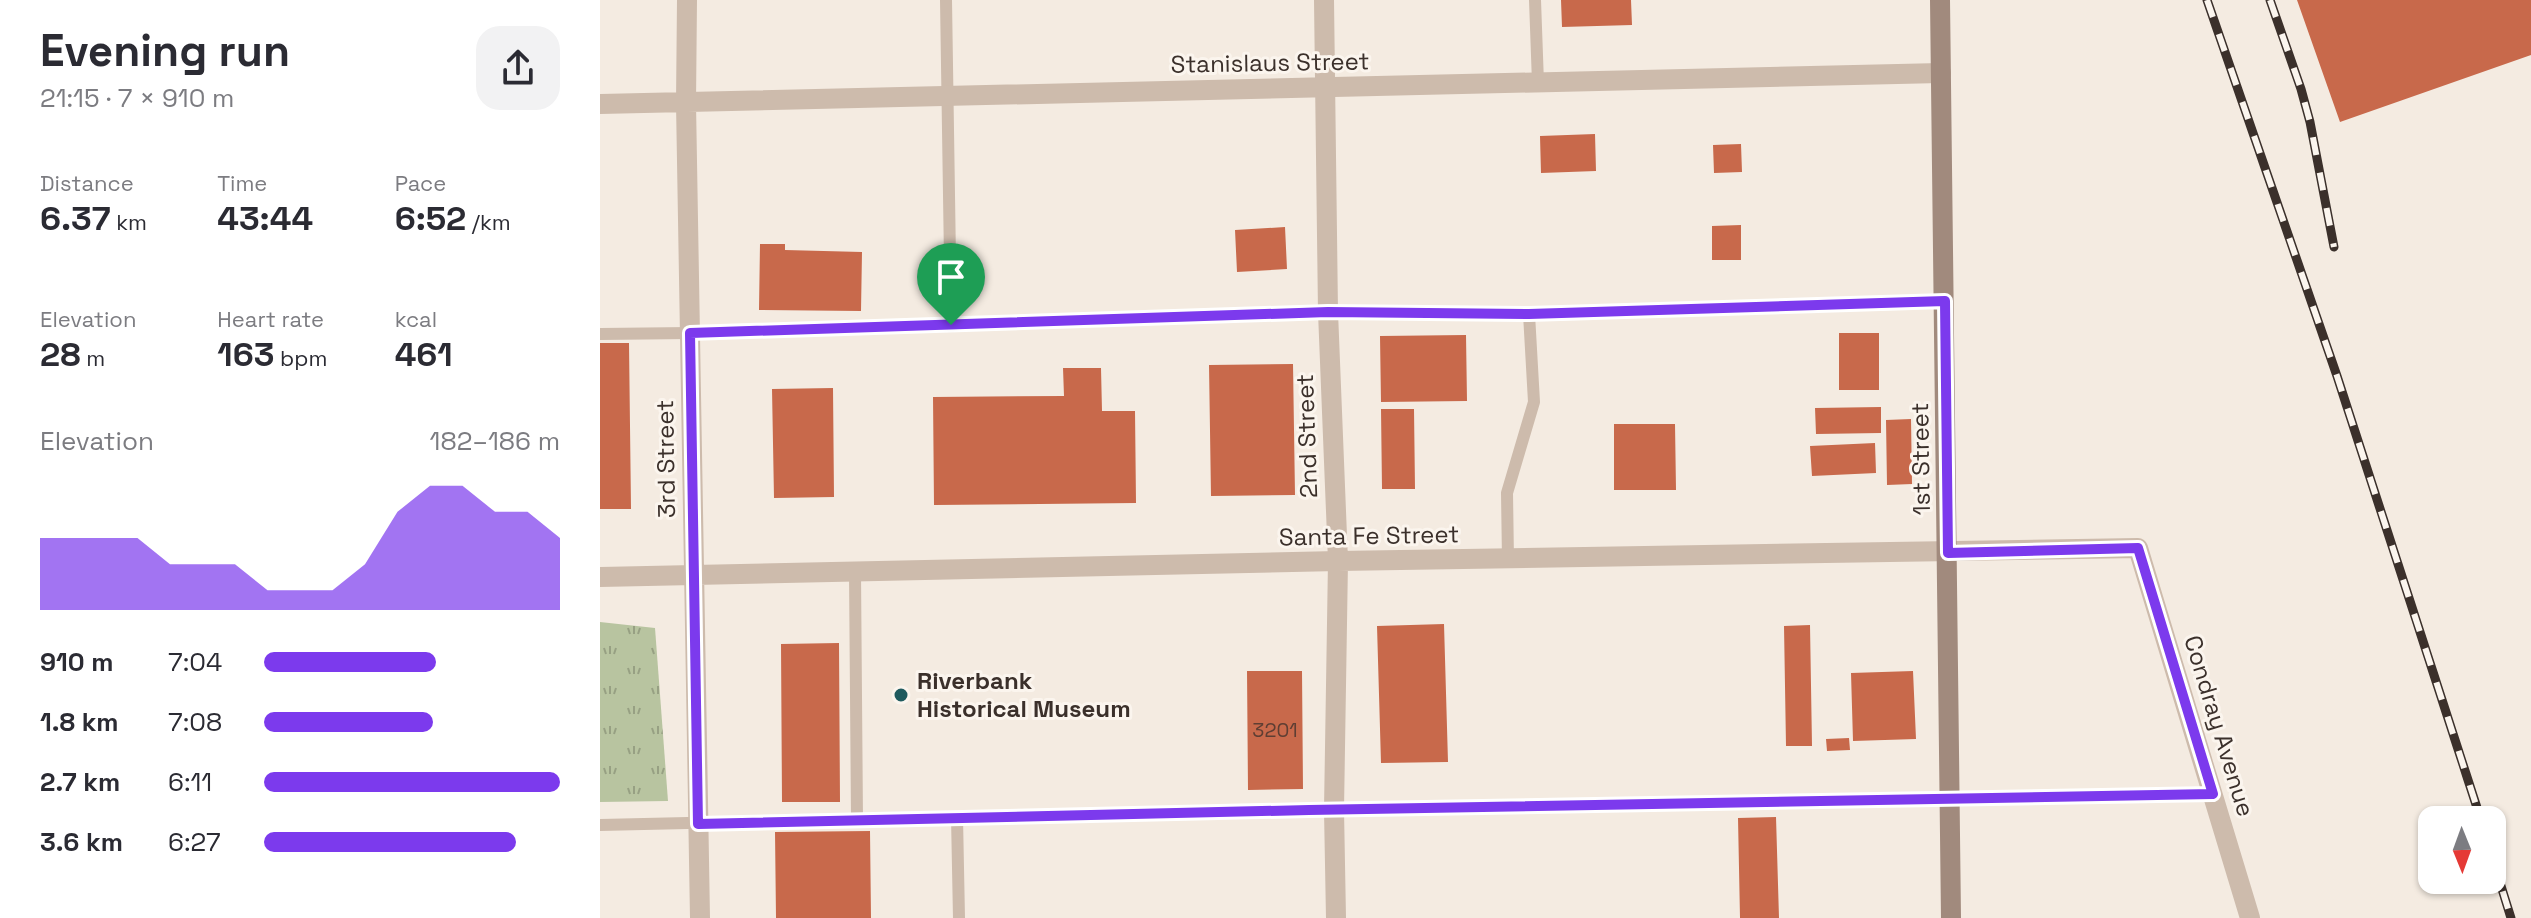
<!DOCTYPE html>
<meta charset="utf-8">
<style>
body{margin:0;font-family:"Space Grotesk",sans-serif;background:#f2f2f3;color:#2b2b33;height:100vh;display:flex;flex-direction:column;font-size:30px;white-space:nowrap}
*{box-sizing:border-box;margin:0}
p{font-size:26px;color:#7c7c81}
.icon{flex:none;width:44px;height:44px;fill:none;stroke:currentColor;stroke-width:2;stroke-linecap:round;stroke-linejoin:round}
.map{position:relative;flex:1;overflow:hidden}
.sheet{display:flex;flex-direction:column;background:#fff;width:600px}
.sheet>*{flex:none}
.needle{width:52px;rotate:179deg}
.tools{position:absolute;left:1818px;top:806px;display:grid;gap:16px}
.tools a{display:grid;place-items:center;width:88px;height:88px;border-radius:16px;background:#fff;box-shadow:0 2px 6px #0004;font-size:40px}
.pin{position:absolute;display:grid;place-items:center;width:68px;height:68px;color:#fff;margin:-82px -34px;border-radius:50% 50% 50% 0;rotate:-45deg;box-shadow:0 0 8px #0007}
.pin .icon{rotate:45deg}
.round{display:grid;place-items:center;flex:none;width:84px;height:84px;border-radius:24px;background:#f2f2f3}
.overview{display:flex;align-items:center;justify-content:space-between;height:136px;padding:0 40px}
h1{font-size:44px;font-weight:700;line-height:60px}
.figures{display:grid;grid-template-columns:repeat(3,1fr);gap:12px;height:136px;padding:8px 40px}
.figures div{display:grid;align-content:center}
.figures b{font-size:34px;font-weight:700}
.figures small{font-size:22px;font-weight:400}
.figures p{font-size:22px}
.chart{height:224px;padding:16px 40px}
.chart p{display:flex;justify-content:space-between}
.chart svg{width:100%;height:144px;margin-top:8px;fill:#7c3aed;opacity:.7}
ul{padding:0 40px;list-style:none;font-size:26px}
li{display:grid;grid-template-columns:128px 96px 1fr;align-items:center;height:60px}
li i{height:20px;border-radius:10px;background:#7c3aed}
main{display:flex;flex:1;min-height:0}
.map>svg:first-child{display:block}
.park{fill:url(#park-tufts)}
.building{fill:#c8694b}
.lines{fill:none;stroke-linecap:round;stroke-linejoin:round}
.lane{stroke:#cdbbac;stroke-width:12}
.street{stroke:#cdbbac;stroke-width:20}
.secondary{stroke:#a18a7d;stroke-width:20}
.rail-casing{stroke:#3b302b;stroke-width:9}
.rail{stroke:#fbf5ee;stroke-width:6;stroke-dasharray:18;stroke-linecap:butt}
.route-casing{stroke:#fff;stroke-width:16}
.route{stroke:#7c3aed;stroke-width:10}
.poi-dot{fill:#1f5a5e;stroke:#fbf5ee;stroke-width:3}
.labels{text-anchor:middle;stroke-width:6;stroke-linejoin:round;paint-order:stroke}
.number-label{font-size:20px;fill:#5e3e33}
.street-label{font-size:24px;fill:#3b302b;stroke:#fbf5ee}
.poi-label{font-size:24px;font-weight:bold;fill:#3b302b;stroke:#fbf5ee;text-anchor:start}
</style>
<main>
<section class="sheet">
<div class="overview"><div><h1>Evening run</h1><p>21:15 · 7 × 910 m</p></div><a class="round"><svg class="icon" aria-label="share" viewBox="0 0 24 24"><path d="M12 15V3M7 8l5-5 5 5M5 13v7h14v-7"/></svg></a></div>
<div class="figures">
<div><p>Distance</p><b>6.37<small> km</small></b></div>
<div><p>Time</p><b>43:44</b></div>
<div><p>Pace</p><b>6:52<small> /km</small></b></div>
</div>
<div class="figures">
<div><p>Elevation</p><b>28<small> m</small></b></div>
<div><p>Heart rate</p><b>163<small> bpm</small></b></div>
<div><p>kcal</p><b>461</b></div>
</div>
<div class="chart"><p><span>Elevation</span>182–186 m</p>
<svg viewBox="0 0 160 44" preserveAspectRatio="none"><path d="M0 44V22L10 22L20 22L30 22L40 30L50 30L60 30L70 38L80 38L90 38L100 30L110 14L120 6L130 6L140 14L150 14L160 22V44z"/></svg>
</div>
<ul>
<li><b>910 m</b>7:04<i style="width:58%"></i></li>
<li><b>1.8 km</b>7:08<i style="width:57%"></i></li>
<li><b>2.7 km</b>6:11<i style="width:100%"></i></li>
<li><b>3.6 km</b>6:27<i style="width:85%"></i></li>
</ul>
</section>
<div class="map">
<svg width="1931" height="918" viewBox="0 0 1931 918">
<defs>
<pattern id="park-tufts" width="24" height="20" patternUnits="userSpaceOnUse" patternTransform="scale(2)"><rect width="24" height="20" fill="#b8c4a0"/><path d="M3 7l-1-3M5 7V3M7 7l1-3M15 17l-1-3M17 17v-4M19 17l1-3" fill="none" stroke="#97a083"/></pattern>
</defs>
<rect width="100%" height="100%" fill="#f4ebe1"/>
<path class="park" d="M0,622L55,628L68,801L0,802Z"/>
<path class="building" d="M961,0H1031L1032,25L962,27Z
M1697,0H1931V55L1740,122Z
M995,134L996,171L941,173L940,136Z
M1141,144L1142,172L1114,173L1113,145Z
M1141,225V260H1112V226Z
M685,227L687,269L637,272L635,230Z
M160,244H185V250L262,252L261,311L159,310Z
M1239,333H1279V390H1239Z
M866,335L867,401L781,402L780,336Z
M0,343H29L31,509H0Z
M693,364L695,495L611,496L609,365Z
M463,368H501L502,411H535L536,503L334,505L333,397L464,396Z
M233,388L234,497L174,498L172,389Z
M1281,407V433L1216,434L1215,408Z
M781,409H814L815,489H782Z
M1311,419L1312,484L1287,485L1286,420Z
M1014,424H1075L1076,490H1014Z
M1275,443L1276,473L1212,476L1210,446Z
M844,624L848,762L781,763L777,626Z
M1210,625L1212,746H1186L1184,626Z
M239,643L240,802H182L181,644Z
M647,671H702L703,789L648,790Z
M1313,671L1316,739L1253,741L1251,673Z
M1249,738L1250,750L1227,751L1226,739Z
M1176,817L1179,918H1140L1138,818Z
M270,831L271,918H176L175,832Z"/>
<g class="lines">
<path class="lane" d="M346,0L351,325
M935,0L938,83
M0,334L90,333L728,312L929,314
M908,560L907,493L934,402L929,314L1345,301
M255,572L257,820
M0,825L357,817
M359,918L357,817L1613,794"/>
<path class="street" d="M87,0L86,103L100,918
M724,0L728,312L738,561L734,810L736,918
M0,104L1341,73
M0,577L738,561L1538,548L1650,918"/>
<path class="secondary" d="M1340,0L1351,918"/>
<g class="rail-casing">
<path id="rail" d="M1607,0L1737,376L1881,820
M1670,0L1701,89L1710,122L1734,247
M1892,857L1911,918"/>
</g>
<use href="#rail" class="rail"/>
</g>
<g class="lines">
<g class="route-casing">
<path id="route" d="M1345,301L1348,553L1538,548L1613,794L709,810L98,824L90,333L728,312L929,314Z"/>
</g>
<use href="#route" class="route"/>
</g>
<circle class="poi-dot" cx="301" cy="695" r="8"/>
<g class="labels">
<g class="number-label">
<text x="675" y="737">3201</text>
</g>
<g class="street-label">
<text transform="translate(670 63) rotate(-1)" y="8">Stanislaus Street</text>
<text transform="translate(707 436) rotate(-92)" y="8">2nd Street</text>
<text transform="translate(66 459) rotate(-91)" y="8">3rd Street</text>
<text transform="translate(1321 459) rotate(-91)" y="8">1st Street</text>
<text transform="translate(769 536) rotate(-1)" y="8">Santa Fe Street</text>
<text transform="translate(1619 726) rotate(73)" y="8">Condray Avenue</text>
</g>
<g class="poi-label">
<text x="317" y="689">Riverbank<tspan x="317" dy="28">Historical Museum</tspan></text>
</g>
</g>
</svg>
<div class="tools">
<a><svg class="needle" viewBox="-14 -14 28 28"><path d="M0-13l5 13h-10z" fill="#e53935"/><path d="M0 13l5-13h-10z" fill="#7c7c81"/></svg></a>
</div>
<div class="pin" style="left:351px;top:325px;background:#1e9e55"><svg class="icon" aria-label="arrive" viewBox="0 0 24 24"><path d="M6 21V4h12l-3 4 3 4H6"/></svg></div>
</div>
</main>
